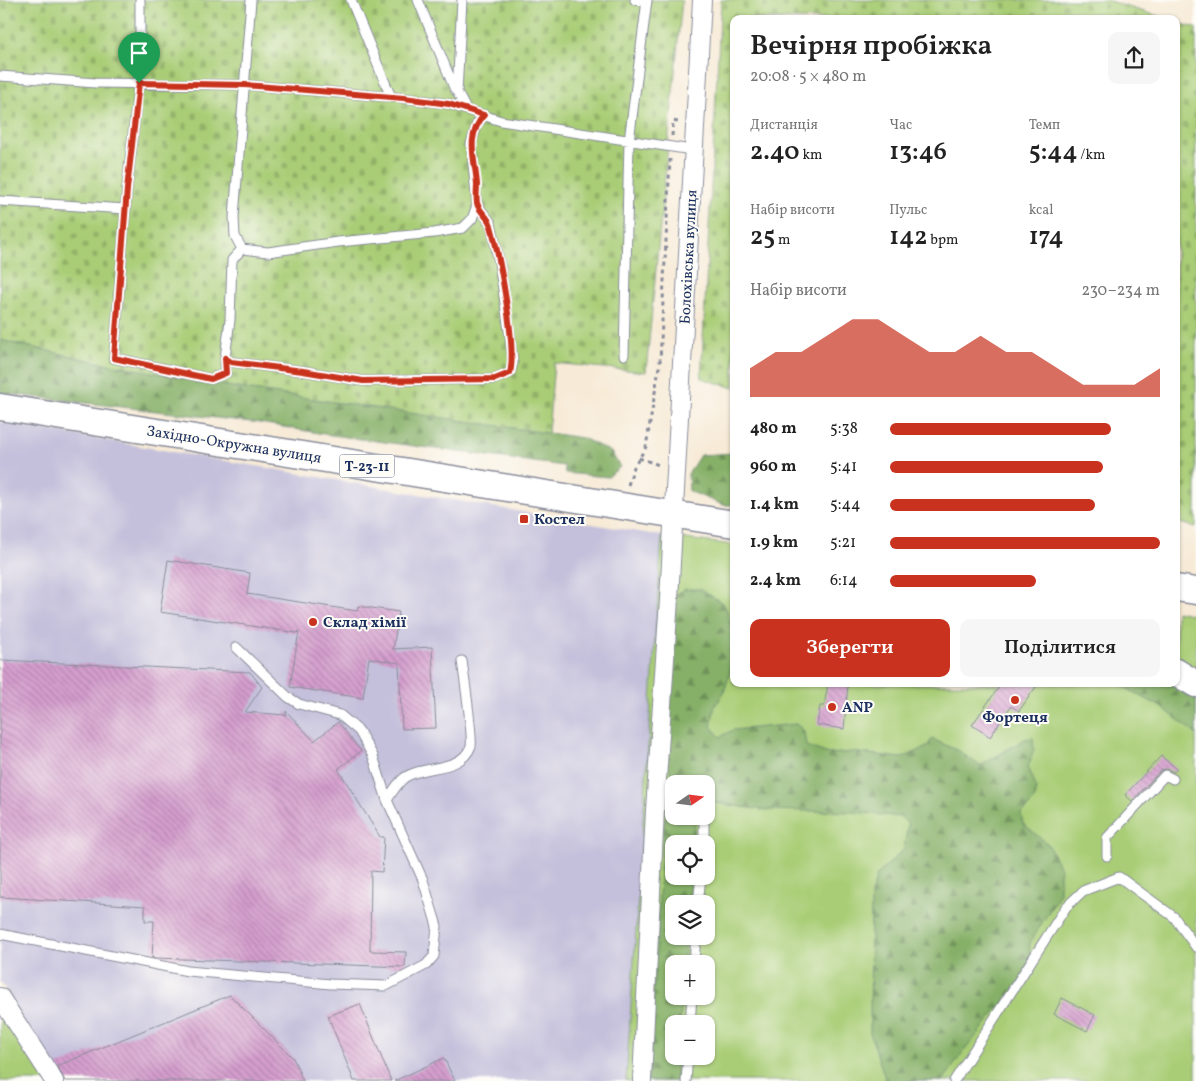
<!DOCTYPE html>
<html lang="uk">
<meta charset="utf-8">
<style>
body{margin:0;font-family:Vollkorn,serif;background:#f6f6f6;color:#222;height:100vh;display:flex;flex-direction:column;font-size:19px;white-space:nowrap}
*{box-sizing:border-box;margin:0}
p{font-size:16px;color:#767676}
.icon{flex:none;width:28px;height:28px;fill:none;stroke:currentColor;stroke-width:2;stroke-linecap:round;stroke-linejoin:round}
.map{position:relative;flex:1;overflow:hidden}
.details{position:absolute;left:730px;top:15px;width:450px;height:672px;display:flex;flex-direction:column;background:#fff;border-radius:10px;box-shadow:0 1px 4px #0004}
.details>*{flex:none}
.needle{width:32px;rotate:76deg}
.buttons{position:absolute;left:665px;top:775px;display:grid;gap:10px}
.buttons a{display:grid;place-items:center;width:50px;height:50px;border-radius:10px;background:#fff;box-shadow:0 1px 4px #0004;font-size:25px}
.pin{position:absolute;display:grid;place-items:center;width:42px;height:42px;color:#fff;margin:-51px -21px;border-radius:50% 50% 50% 0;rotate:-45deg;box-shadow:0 0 5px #0007}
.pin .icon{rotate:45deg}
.round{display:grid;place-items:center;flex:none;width:52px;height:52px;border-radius:10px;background:#f6f6f6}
.head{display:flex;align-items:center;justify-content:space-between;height:85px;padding:0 20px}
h1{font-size:28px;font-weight:600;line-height:38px}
.figures{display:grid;grid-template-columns:repeat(3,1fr);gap:8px;height:85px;padding:5px 20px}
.figures div{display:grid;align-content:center}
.figures b{font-size:25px;font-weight:600}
.figures small{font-size:14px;font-weight:400}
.figures p{font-size:14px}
.chart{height:140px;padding:10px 20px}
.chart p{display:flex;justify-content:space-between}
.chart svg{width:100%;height:90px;margin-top:5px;fill:#c8321e;opacity:.7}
.primary-button{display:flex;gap:10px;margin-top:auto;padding:10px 20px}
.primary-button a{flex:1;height:58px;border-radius:10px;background:#c8321e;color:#fff;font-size:20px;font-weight:600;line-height:58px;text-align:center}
.primary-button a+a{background:#f6f6f6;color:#222}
ul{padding:0 20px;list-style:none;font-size:16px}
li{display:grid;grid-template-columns:80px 60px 1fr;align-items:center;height:38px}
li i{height:12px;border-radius:6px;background:#c8321e}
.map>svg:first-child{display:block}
.industrial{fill:#c4c0db}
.grass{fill:#a9cd76;stroke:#627e6a;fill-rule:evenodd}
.forest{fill:url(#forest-firs);stroke:#507062}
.cemetery{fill:url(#cemetery-stones);stroke:#627e6a}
.building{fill:url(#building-back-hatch)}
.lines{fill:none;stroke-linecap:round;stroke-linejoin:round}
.service-casing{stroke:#898c9a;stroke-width:11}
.minor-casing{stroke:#898c9a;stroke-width:20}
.primary-casing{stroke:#898c9a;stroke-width:29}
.path{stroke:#898c9a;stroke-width:3;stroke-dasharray:4 4;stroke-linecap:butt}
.service{stroke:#fff;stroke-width:9}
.minor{stroke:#fff;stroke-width:18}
.primary{stroke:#fff;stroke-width:26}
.route-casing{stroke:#fff;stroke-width:10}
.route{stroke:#c8321e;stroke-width:6}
.poi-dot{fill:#c8321e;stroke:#fdfcf7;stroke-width:2}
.labels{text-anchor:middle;stroke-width:4;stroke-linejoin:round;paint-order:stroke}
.shield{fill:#fdfcf7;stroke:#5f6c8c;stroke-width:1}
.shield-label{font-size:14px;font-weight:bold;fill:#1b2f5e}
.street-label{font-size:15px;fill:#1b2f5e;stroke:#fdfcf7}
.poi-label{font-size:15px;font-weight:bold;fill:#1b2f5e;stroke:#fdfcf7;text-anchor:start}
</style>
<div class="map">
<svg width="1196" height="1081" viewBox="0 0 1196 1081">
<defs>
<pattern id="forest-firs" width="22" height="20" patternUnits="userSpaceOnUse" patternTransform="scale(1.25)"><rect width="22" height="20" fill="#86b067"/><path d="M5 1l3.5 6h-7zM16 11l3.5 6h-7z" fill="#6d9058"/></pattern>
<pattern id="cemetery-stones" width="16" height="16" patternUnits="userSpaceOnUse" patternTransform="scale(1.25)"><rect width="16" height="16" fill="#a9cd76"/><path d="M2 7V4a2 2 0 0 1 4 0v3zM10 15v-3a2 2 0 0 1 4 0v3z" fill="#91b068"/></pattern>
<pattern id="building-back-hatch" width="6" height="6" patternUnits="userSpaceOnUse" patternTransform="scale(1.25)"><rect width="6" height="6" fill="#d59ecd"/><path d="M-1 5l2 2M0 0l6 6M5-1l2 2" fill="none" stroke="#ac81aa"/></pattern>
</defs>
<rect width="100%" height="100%" fill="#fdfcf7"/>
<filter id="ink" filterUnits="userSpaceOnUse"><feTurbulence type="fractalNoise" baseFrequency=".02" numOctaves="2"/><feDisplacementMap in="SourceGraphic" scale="10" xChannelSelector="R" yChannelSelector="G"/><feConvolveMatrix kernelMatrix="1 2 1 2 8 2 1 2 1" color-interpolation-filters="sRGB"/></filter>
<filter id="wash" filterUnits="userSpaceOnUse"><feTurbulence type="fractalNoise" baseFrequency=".0096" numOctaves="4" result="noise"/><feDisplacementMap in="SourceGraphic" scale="20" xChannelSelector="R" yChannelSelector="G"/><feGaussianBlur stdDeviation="1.12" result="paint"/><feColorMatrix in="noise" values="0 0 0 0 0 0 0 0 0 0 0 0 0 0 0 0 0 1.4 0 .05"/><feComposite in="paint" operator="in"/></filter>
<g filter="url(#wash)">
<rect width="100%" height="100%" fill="#f7ead6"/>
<path class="industrial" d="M0,422L662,536L626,1081H48L7,991L0,982Z"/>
<path class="grass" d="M662,536L734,545V684H1176V611L1196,615V1081H626ZM674,784H706V816H674ZM674,844H706V876H674ZM674,904H706V936H674ZM674,964H706V996H674ZM674,1024H706V1056H674Z
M7,991L48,1081H0V997Z"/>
<path class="forest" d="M0,340L98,362L238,388L583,438L611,452L620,467L608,477L565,473L564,466L324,434L260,423L0,393Z
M734,453V505H723L689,491L688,474L700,455Z
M685,589H700L724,604C727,611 730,619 731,627C736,646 730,692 715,705L711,726L720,737L733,730L796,724L804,731L806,746L829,754L853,752L902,758L927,747L932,739L959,751L980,766L1025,739L1033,738L1034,750L1028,767C1039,792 1041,795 1021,814L1023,824L1048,844L1060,868V893L1030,943L1029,964L1020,982L960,1056L943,1081H886L870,1033L871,895L877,875L904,849L908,824L901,817L856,812L763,810L709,802L706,801V784H677L659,750L669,599Z
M1118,684H1176L1196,691V734L1163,708Z
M674,808V816H692L695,823L693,844H674V876H691L689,904H674V936H686L684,964H674V996H682L680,1024H674V1056H677L676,1081H648L663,833L666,813Z"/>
<path class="cemetery" d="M0,0H682L646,372L554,363L548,433L238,388L98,362L0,340Z
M721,0H1106L1167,19H734V388L701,378Z
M1176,22L1196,28V527L1176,522Z"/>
<g id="blocks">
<path class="building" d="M168,560L250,573L247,594L357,611L358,606L399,612L393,649L432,647L436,728L402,729L399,663L369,658L363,698L290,687L299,631L297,633L160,612Z
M0,660L250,672L262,687L245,712L286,715V711L314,741L338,722L361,751L338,769L380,837H384L382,872L371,871L370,951L406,952L405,967L155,958H152L154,921H145V906L0,897Z
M828,684H848L844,729L817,725L820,706H824Z
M1001,684H1038L1019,711L1011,706L990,737L972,725Z
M1161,756L1177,769L1174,772L1167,769L1161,770L1132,801L1125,795Z
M230,995L293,1058L303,1081H65L57,1066Z
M1062,998L1095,1015L1087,1031L1054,1014Z
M360,1004L391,1081H354L328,1016Z
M444,1058L455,1081H394Z"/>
</g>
</g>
<g filter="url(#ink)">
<use href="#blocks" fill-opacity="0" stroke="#898c9a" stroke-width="1"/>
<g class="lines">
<g class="service-casing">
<path id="service" d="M140,0V70L127,189L114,358L211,379L226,373L225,358L230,320L232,260L242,249
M251,0L234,217L235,236L242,249L268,252L338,242L434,233L463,228L472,219L477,205L471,144L477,124L485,115
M351,0L391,97
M418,0L455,90
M462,0L457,92L466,109
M635,0L647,2
M0,76L96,83L245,85L404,98L449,104L501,121L692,150
M0,201L126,209
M624,355L629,141L647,0
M225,358L231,362L303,371L363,381L495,379L510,373L513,363L510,337L499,262L491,223L477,205
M660,778L667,791L674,796
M387,800C392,792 397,784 404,778C423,764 461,773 471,746C473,737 464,675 462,661
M704,844V816
M1107,856V838L1165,775L1173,779
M698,904L701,876
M0,934L188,971L331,984L386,986L426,965L434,956L437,926L423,880L387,800L373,756L359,731L340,715L299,704L288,697L236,647
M694,964L696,936
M690,1024L692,996
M686,1081L688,1056
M954,1081L1066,907L1083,891L1119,877L1174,917L1196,947"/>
</g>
<g class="minor-casing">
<path id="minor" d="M0,997L54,1081
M642,1081L655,810L669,599L702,0"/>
</g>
<g class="primary-casing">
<path id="primary" d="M0,407L734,524
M1176,588L1196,591
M1176,672L1196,684"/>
</g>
<path class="path" d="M672,136L673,121L678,122
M639,458L659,465
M628,485L634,467L646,447L660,362L670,159"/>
<use href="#service" class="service"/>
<use href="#minor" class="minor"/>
<use href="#primary" class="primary"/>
</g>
</g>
<g class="lines" filter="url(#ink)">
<g class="route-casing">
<path id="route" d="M139,83L245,85L404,98L449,104L484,115C465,137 475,158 477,184C477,190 476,197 477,203C479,212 489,217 491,226C499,255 517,347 510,373L495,379L363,381L303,371L231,362L225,358L226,373L211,379L114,358L127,189Z"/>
</g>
<use href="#route" class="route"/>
</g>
<g class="poi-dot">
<rect x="519" y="514" width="10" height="10" rx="2.5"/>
<circle cx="313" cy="622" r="5"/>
<circle cx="1015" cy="700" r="5"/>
<circle cx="832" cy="707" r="5"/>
</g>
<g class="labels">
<rect class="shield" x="339.5" y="454.5" width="55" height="23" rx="4"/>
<g class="shield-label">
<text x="367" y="471">Т-23-11</text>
</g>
<g class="street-label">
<text transform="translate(688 257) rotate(-87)" y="5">Болохівська вулиця</text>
<text transform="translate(234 444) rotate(9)" y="5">Західно-Окружна вулиця</text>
</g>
<g class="poi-label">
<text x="534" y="524">Костел</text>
<text x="323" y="627">Склад хімії</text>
<text x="842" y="712">ANP</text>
<text x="1015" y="722" text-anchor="middle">Фортеця</text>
</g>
</g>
</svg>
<div class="buttons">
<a><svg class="needle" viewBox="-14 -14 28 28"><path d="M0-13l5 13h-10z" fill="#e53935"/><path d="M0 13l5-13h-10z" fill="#767676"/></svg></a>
<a><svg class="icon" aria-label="locate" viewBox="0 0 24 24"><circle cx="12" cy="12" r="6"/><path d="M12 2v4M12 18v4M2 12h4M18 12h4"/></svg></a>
<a><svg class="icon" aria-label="layers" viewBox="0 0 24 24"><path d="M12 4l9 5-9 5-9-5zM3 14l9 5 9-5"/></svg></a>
<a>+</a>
<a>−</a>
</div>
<div class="pin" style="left:139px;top:83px;background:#1e9e55"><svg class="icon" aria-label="arrive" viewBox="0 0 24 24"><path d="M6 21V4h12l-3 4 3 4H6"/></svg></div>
<section class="details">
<div class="head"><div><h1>Вечірня пробіжка</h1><p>20:08 · 5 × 480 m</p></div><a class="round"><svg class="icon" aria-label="share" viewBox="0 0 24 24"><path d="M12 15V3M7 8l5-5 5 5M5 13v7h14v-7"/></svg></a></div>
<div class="figures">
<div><p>Дистанція</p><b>2.40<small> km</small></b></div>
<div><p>Час</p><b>13:46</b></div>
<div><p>Темп</p><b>5:44<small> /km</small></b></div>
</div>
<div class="figures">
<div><p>Набір висоти</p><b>25<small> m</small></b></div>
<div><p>Пульс</p><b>142<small> bpm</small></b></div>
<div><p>kcal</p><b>174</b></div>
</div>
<div class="chart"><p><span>Набір висоти</span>230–234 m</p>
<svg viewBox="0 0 160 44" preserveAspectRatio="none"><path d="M0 44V30L10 22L20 22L30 14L40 6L50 6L60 14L70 22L80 22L90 14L100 22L110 22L120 30L130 38L140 38L150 38L160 30V44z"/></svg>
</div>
<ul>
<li><b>480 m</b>5:38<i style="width:82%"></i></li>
<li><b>960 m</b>5:41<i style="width:79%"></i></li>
<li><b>1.4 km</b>5:44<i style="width:76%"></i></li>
<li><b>1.9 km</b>5:21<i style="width:100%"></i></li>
<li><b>2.4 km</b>6:14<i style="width:54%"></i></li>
</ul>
<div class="primary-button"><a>Зберегти</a><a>Поділитися</a></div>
</section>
</div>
